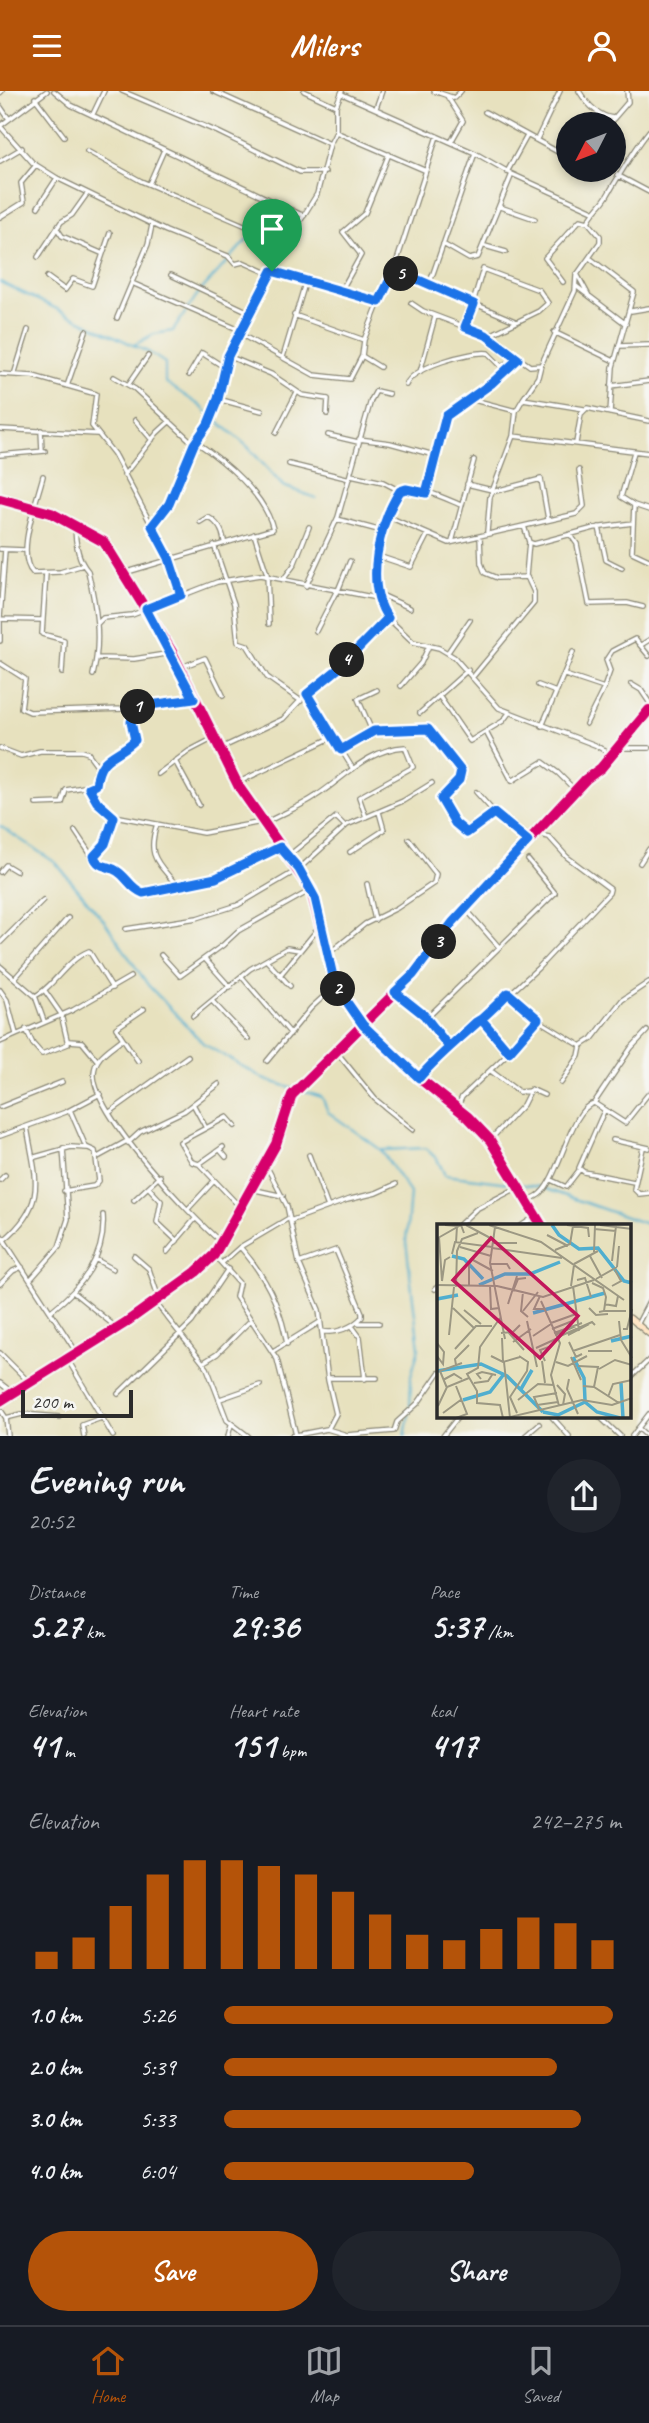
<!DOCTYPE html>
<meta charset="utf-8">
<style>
body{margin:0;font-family:Caveat,sans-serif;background:#20242c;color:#f1f3f6;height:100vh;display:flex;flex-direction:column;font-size:26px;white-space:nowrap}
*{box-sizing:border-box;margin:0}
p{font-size:23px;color:#9ea1a6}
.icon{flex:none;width:38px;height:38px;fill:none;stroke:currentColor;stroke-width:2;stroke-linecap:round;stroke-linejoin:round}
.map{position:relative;height:1345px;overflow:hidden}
.sheet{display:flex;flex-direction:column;background:#171b24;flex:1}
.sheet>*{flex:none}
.needle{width:46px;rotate:228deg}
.buttons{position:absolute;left:556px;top:21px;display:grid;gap:14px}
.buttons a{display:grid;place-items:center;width:70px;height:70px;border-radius:50%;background:#171b24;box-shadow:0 4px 10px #0003;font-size:35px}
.scale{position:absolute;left:21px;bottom:18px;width:112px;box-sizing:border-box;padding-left:7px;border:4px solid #2b2b2b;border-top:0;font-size:19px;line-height:24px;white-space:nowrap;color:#2b2b2b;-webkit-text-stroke:5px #f6f6f2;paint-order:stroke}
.pin{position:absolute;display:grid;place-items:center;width:60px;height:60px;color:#fff;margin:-72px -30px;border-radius:50% 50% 50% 0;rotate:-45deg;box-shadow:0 0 7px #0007}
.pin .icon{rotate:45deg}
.km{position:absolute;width:35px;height:35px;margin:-18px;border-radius:50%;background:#222;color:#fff;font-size:19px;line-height:35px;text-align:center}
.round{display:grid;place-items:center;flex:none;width:74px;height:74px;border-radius:37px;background:#20242c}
.overview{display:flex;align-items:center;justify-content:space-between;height:119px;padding:0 28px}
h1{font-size:38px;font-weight:800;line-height:52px}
.stats{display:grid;grid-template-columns:repeat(3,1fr);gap:10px;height:119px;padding:7px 28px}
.stats div{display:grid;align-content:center}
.stats b{font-size:35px;font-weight:800}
.stats small{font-size:19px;font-weight:400}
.stats p{font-size:19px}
.chart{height:196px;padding:14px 28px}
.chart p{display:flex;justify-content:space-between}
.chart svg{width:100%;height:126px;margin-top:7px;stroke:#b45309;stroke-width:6}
.button{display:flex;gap:14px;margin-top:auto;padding:14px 28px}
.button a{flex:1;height:80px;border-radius:42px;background:#b45309;color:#fff;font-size:28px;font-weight:800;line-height:80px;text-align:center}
.button a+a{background:#20242c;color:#f1f3f6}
ul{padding:0 28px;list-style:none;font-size:23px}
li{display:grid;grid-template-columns:112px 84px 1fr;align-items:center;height:52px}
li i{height:18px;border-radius:9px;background:#b45309}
header{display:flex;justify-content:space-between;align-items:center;height:91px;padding:0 28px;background:#b45309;color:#fff;font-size:32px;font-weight:800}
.menu{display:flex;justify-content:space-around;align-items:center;height:98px;border-top:2px solid #363941;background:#171b24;font-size:19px;color:#9ea1a6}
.menu a{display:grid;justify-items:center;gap:4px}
.menu .selected{color:#b45309}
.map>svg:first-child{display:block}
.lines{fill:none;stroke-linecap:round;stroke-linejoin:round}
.stream{stroke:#50aecf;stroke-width:2}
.street-casing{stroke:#898674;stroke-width:6}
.secondary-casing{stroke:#898674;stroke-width:7}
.street{stroke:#fff;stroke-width:3.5}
.secondary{stroke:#fee5c5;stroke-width:4.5}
.cycleway-casing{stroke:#f6f6f2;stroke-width:15}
.cycleway{stroke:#d6006c;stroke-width:10}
.route-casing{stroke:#fff;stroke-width:14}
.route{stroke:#1a73e8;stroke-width:9}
.inset-river{fill:none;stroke:#50aecf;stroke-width:3.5}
.inset-road{fill:none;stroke:#9c9883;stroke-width:2}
.view{fill:#c2185b;fill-opacity:0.15;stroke:#c2185b;stroke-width:3.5}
.inset-edge{fill:none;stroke:#2b2b2b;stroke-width:3.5}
</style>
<header><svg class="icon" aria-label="menu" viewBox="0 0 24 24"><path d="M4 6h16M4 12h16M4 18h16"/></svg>Milers<svg class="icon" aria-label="person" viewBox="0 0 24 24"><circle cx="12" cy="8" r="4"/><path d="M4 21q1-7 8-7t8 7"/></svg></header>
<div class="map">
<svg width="649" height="1345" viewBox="0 0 649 1345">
<rect width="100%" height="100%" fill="#f6f6f2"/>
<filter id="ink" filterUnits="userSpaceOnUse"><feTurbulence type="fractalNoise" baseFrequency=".0143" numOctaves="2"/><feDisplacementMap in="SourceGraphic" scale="14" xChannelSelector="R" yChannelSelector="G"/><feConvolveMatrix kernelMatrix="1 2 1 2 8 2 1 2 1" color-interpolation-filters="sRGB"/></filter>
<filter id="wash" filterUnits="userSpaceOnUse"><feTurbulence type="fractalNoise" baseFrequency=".00686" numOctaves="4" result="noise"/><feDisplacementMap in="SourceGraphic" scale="28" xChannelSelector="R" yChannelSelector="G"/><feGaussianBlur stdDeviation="1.57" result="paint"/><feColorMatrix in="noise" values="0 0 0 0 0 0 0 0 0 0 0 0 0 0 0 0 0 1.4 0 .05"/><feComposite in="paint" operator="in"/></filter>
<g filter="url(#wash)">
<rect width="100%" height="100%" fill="#e7e1be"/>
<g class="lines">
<path class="stream" d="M0,191L150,262L165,272V291L199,314L247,355L283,395L316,407
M134,254L154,243L173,240L197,204L252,143L272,112
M0,735L56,772L105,831L148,894L204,953L266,989L322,1006L328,1021L381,1059L410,1102L406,1150L419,1257L411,1285L410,1318
M382,1059L425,1057L437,1068L445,1084L540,1096L649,1134
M405,1345L409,1323"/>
</g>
</g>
<g filter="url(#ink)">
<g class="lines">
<g class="street-casing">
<path id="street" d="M54,0L71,14L304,125
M122,0L218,41L300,81H325
M213,0L330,53
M304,0L336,15
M434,0L454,7L461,0
M579,0C587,13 598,25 613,27
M0,2L2,0
M342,3L475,62L512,83L593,120
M447,5L463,30L451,51
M35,7L64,45
M0,15L9,28
M376,17L382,0
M485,21L569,67
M93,23L104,0
M609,33L628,11L627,0
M0,35L33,72L57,87L166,140L228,165L235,173L243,171L270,183
M0,35L47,0
M336,41L424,79
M537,48L560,0
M87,60L141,90L286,152
M0,70L22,57
M507,81L527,45
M617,84L649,101
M149,93L164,59
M38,116L57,87
M500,116L535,128
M0,126L24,111L21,92L36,74
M58,139L62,145L101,162
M443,153L469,168L478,166L512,83
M485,155L506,161
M38,166L61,131L72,124L87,103
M591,168L634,201L613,276L610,322
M272,180L379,211L393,182L437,45
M393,182L419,189L515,230
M577,183L589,205
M171,184L251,222
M47,186L65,199L73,188L92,195L110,142
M563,191L545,167L580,129L588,131
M132,192L242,240
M429,194L475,62
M576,195L626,233
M341,200L361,164L343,141L365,122L389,63
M411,212L423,220L486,244L530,275L541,274L575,200L576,185L600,151V145L588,131C593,120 601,115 607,105C620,83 633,60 649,40
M631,220L649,217
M294,224L364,249
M117,227L148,153L152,134
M466,235L483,178L539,199L548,212L539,220L488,245
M554,241L614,270
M240,243L314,284L350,288L362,265L364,249L379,211
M619,255L649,254
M228,265L271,283L302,304L328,308L327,323
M362,265L380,276
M283,266L306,189
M420,281L435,226
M0,283L33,285L96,303L92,335L114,363L169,467L182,504
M14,284L28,239
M189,284L202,262L224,276
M114,286L135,298L194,353
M128,294L148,265
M406,294C412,276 470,260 488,262L501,275L510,271
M67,295L86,240
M611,295L649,290
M218,308L262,320
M470,308L516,320L513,345L490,406L487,441
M523,308L538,286L541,274
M516,320L523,308L584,318
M135,329L152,349
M0,338L97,343
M41,339L42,360
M276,342L297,301
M328,344L358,351
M513,345L649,362
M359,348L390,352L434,364
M576,352L581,323L587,317L649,330
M634,361L621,406L634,414L632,461L649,469
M0,364L45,360
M289,373L350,388
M124,384L157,342L170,330
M351,384L383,391L400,400
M43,385C37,410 15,464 33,482L60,481L83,474
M467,393L492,399
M492,401L541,388L548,428
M426,402L446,325L492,292L518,268
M461,414C446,408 417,393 400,400L384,434L378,460L377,507L388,527L413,551L439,557L454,566L499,617L595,654L612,664
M634,414L649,419
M389,426L449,452L576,423L584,415L579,379
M337,428L382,440
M200,431L208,426C217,431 223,440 224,450
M75,433C75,450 77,468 88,480C96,515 102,548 93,584
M152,435L169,413L194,353L208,333L218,308L228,265L275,171L317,103L330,53L336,41V15L342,0
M524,435L529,451L534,453L594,437L633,432
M599,436L606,469L622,477
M254,443L267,483L269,533
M570,443L577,453L589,513L627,512L643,516
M452,451L474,369
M214,454L234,513L238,551L247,554L267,586L301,610
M0,458L24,459
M378,465L411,476L428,443
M46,482L42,543L64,549L62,582
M124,482L273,438C265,403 224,370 196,351
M526,485L529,451
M283,489L294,474L309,436
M306,495L338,426L371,309L376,300L389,303
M337,502L350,470
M377,502L410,517
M0,527L5,459
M0,528L42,529
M0,531V550
M98,532L103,527L132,524L217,491L260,484L377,507
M316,540L336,501
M641,554L649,549
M448,561L470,529
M98,567L134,568L172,562
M0,572L25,588L21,617L30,621L124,618L194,608
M179,577L205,567L223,604
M565,584L604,597L610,580L606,569L612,560L635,548L649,565
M472,587L534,512V501L527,486L497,487L485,482L481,472L480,445
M631,593L641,599L649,611
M538,594L556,601
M401,595L421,572L428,557
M307,603L353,678
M439,605L470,650L503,630L509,622
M420,622L468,579
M586,633L604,597
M542,635L573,561
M372,640L358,608L377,599
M486,641L512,690L543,671L558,682L576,700
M0,657L21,665L40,660H82L88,662L96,673H101
M620,657H649
M219,658L283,628L312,597L338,578L388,527
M341,659L374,640L425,637L461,680L459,689L441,708L465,742L471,741L494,721
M175,670L199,714
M158,683L189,660L214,647
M237,692L333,646
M89,697L97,711L114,726
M476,701L494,721L529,750
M36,713L62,712L66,699L96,694C100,663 115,668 135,649L131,631L135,616
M157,733C146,766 158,771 177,795
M263,733C281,723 300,716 316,705C345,686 369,658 405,656L413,676L359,706L366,726
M75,740L95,770L118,780L135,798L143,802L216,787L280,756
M350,761L384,739L379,721
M94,765L105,753L115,725L203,742L262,731
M288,765L336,726L345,735
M640,772L649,758
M0,781L6,774L16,780
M367,793L375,829
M465,817L499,856
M126,838L197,827L238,814L299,778L347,734L403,710L432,692
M0,852L43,809
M328,863L365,833L397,817L434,792L436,783L409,748
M161,864L180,885L223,854L238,840L311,799
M205,868L230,896
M267,870L290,895
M0,875L35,905L44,930
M281,883L321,834
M242,886L291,943
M15,887L68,827
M0,899L7,909L16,943
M395,901L424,924L449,956
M508,902L533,926L581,955
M35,905C53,897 66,869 89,860L112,897
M212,910L248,948
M193,925L250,878L287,857L299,859
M426,928L555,802L528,769
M481,928L509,961
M363,934L413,884L453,831L586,688L601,677L649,619
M26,938L33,953L42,963L68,953L61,923L45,900
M122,948C110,958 93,966 94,985C96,1025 190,1125 221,1151
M69,950L82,951L97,969
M0,951L73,919L130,886
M581,955L592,948L622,909L649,891
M335,959L375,1008L413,1039
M138,970L116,937L144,918
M267,970L311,917L336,894
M491,980L519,1001L530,1000
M419,987L538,877L609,802L610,798L567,766L549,746L535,743
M561,992L579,965L581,955
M594,1012L631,957L647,940
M193,1013L206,1037L227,1026L235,1035
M0,1016L62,991
M457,1017L462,1006L528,943L538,928
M604,1020L579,1077L584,1081L634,1091
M110,1021L188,965
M206,1037L180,1051L192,1071L199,1073L223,1056
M0,1045L66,1021L100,1003
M490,1049L523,1014L531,998L544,1004
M613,1049L649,1057
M128,1052L140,1041L184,1020L219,993
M643,1057L634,1098L639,1103L649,1102
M220,1059L226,1066
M309,1064L328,1116
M35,1066L71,1056L87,1057
M96,1067L127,1050
M199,1073L240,1116
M266,1074L287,1115L299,1172L319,1219L328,1289L336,1323L328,1338
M0,1089L5,1084
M551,1089L566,1096L580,1078
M148,1096L161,1110L157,1131L177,1150
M251,1098L283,1105
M64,1100L94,1095L99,1090L95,1060L86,1056L70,1019
M134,1109L160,1085
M526,1110C531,1108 537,1106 541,1102C560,1084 571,1017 594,1012L625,1032L649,1002
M188,1118L214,1090
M290,1130L347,1109L376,1102L396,1093
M458,1135L476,1118L517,1097
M521,1135L536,1125
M0,1143L77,1262
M4,1149C49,1111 35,1086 27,1036
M240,1156C264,1183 281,1216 287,1253
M630,1156L631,1155
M167,1161L195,1128
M214,1164L239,1192L236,1206L277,1268L296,1344
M134,1165L149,1178L159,1208
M95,1168L113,1178
M223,1171L240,1156L289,1127
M299,1172L336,1159L362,1222V1226C353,1236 335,1244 322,1240
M30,1189L59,1156L68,1128L63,1057
M0,1193L13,1180L22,1176
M435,1198L439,1195
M74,1202L117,1237
M155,1211L207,1277L227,1329L248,1345
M51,1220C82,1196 106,1166 103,1124
M359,1232H379
M637,1234L649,1211
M352,1235L360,1246L365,1288
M273,1260L320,1231
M0,1262L30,1292
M68,1269L113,1345
M204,1271L217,1263L251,1229
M328,1287H377
M630,1287L649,1269
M0,1292L13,1302
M118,1303L192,1231L228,1178
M220,1308L260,1294
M0,1318L6,1327L8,1345
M552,1326L569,1345
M600,1326L620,1345
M6,1327L22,1323L59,1326
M638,1337L647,1345
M84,1345L82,1334L104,1326
M228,1345L231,1334
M291,1345L327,1338L347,1344L394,1340L397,1331L418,1312L439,1282
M443,1345L458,1326
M525,1345L539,1333
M632,1345L649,1323"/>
</g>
<g class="secondary-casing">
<path id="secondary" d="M0,408L51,422L104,451L172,561L239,696L311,799L336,894L363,934L419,987L468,1026L490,1049L542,1135
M630,1227L649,1243
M0,1310L125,1232L196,1181L214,1164L276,1053L292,1004L363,934"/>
</g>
<use href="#street" class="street"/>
<use href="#secondary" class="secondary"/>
<g class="cycleway-casing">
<path id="cycleway" d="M0,408L51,422L104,451L172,561L239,696L311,799L336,894L363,934L419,987L468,1026L490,1049L542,1135
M0,1310L125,1232L196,1181L214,1164L276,1053L292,1004L413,884L453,831L586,688L601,677L649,619"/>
</g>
<use href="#cycleway" class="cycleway"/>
</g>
</g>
<g class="lines" filter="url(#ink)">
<g class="route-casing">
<path id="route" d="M272,180L228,265L218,308L208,333L194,353L169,413L152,435L169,467L181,504L146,518L194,608L135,616L131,631L135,649C115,668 100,663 96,694L89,697L97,711L114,726L105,753L94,765C98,777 108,774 117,780C127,786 131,798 143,802L216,787L280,756L299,778L315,807L335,894L363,934L419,987C446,955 481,932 508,902L538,928L509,961L481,928L476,931L449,956L424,924L395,901L413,884L453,831L528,750L494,722L467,742L455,732L441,708L459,689L461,680L428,638L374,640L341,659L307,603L338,578L388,527C364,493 379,433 400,400L406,398L426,402L446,325L492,292L518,268L486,244L465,236L474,213L419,189L393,182L379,211L272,180"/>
</g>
<use href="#route" class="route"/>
</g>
<g transform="translate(437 1133)">
<rect width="194" height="194" fill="#e7e1be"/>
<path class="inset-river" d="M115,1L122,11L142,25L161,24L187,57L195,59M15,32L27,35L46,55M42,61L68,50H93L123,38M0,75L21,71M96,89L168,69M174,117L195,112M136,133L147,154L148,176M0,147L44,140L70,152L106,188M184,159L186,194M84,165L95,146M26,176L53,168L67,150M106,188L121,191L148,178L160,188L183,194"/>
<path class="inset-road" d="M8,1L20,2L19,19M29,1L57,16M52,1L104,18L187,76M130,1L151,4L152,13M163,1L195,5M58,3L53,39L68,115M157,5L179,7M110,11L131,22M2,13L5,57M1,14L24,1L27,9M56,19H80M23,23L54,32M55,24L125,34M118,26L133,20L136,2M157,28L158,1M15,30L18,18L55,23M153,32L165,54M36,36L56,47M175,37L179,2M54,40H70L73,45M137,40L161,27M180,43L182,22M159,55L180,43M140,56L148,54L154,73M5,57L8,36L13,33M155,59L166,64L169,73L167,87L162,88M0,61L60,62L106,73L157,56M32,61V40L39,30M53,62L54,85L62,84M134,62L137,41M136,62L142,107M175,62L184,57L178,46M19,63L20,27L25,15L41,9M76,67L81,55L89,54M86,68L84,87L91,93M103,72L97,85H107M104,77L123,119L114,151L122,182M71,80L80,52M167,80L179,82L181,72M16,84L37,104M152,84L159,91L171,90M27,86L44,100M86,87L101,68M167,87H189M63,94L43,123L41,144L30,150L40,167V179L63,181L66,194M90,97L100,143M182,97L184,116L195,134M114,99L139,90M115,105L138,96M186,105H190L195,85M71,108L87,126M64,109L76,108L83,101M117,109L145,99M12,111L17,63M118,111L139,102M131,111L152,100M96,112L114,100M121,113L155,98L158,101M65,114L66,138M76,118L94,105M132,118L139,133L145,130M0,119L7,128L6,140L0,132M99,124L121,114M18,125L39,102H55M136,127L183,111M151,127H175M54,132L66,138L83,133M134,133L144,156M105,137L108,159M108,137L103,126L112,123M67,138L73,194M119,138L131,142L150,132M19,141L18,135L32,121M141,142L161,143L157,163M162,145L178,136L195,141M44,155L40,150L45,148L59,151M132,155L130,165L141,190M6,156L17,150L25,155M37,159L51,157L55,151M120,161L128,170L126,181M146,162L157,163L182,179M10,164L3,147L25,139M171,173L176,160L195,156M81,176L101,160L117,161M100,181L121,178M1,182L10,163L32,154M102,185L97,173L120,169M6,189L25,175M80,189L73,173L90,147L91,138L82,132M19,194L30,190L19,162M69,194L145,176L175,181L195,174"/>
<path class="view" d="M54,14L141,92L103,134L16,56Z"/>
<rect width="194" height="194" class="inset-edge"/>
</g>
</svg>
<div class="buttons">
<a><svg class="needle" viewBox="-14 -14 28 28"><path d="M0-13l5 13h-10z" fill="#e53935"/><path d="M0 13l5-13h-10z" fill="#9ea1a6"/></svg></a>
</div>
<div class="scale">200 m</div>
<div class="pin" style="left:272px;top:180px;background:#1e9e55"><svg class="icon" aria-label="arrive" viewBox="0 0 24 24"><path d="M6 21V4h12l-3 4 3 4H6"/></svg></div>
<b class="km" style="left:138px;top:616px">1</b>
<b class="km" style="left:338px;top:898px">2</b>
<b class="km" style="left:439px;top:851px">3</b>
<b class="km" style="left:347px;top:569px">4</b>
<b class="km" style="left:401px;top:183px">5</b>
</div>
<section class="sheet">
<div class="overview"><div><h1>Evening run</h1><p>20:52</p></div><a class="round"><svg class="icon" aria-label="share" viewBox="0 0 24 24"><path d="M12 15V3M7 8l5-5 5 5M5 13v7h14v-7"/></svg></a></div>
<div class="stats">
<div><p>Distance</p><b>5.27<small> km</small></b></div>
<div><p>Time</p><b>29:36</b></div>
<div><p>Pace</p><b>5:37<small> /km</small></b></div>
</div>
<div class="stats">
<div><p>Elevation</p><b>41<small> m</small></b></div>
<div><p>Heart rate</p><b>151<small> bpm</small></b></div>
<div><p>kcal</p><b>417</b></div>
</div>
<div class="chart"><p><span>Elevation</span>242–275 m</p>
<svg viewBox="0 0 160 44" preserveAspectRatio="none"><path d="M5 44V38M15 44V33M25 44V22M35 44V11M45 44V6M55 44V6M65 44V8M75 44V11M85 44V17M95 44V25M105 44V32M115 44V34M125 44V30M135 44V26M145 44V28M155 44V34"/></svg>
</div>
<ul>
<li><b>1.0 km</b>5:26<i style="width:98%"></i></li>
<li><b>2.0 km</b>5:39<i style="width:84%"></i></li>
<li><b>3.0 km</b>5:33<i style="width:90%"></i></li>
<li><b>4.0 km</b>6:04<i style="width:63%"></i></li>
</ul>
<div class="button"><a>Save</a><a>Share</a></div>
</section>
<nav class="menu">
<a class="selected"><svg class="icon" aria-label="home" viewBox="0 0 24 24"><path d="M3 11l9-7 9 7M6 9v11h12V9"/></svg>Home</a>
<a><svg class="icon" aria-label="map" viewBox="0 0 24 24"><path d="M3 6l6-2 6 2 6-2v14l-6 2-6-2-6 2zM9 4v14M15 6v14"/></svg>Map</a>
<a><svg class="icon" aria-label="saved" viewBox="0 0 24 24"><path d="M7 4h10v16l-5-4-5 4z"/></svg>Saved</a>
</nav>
